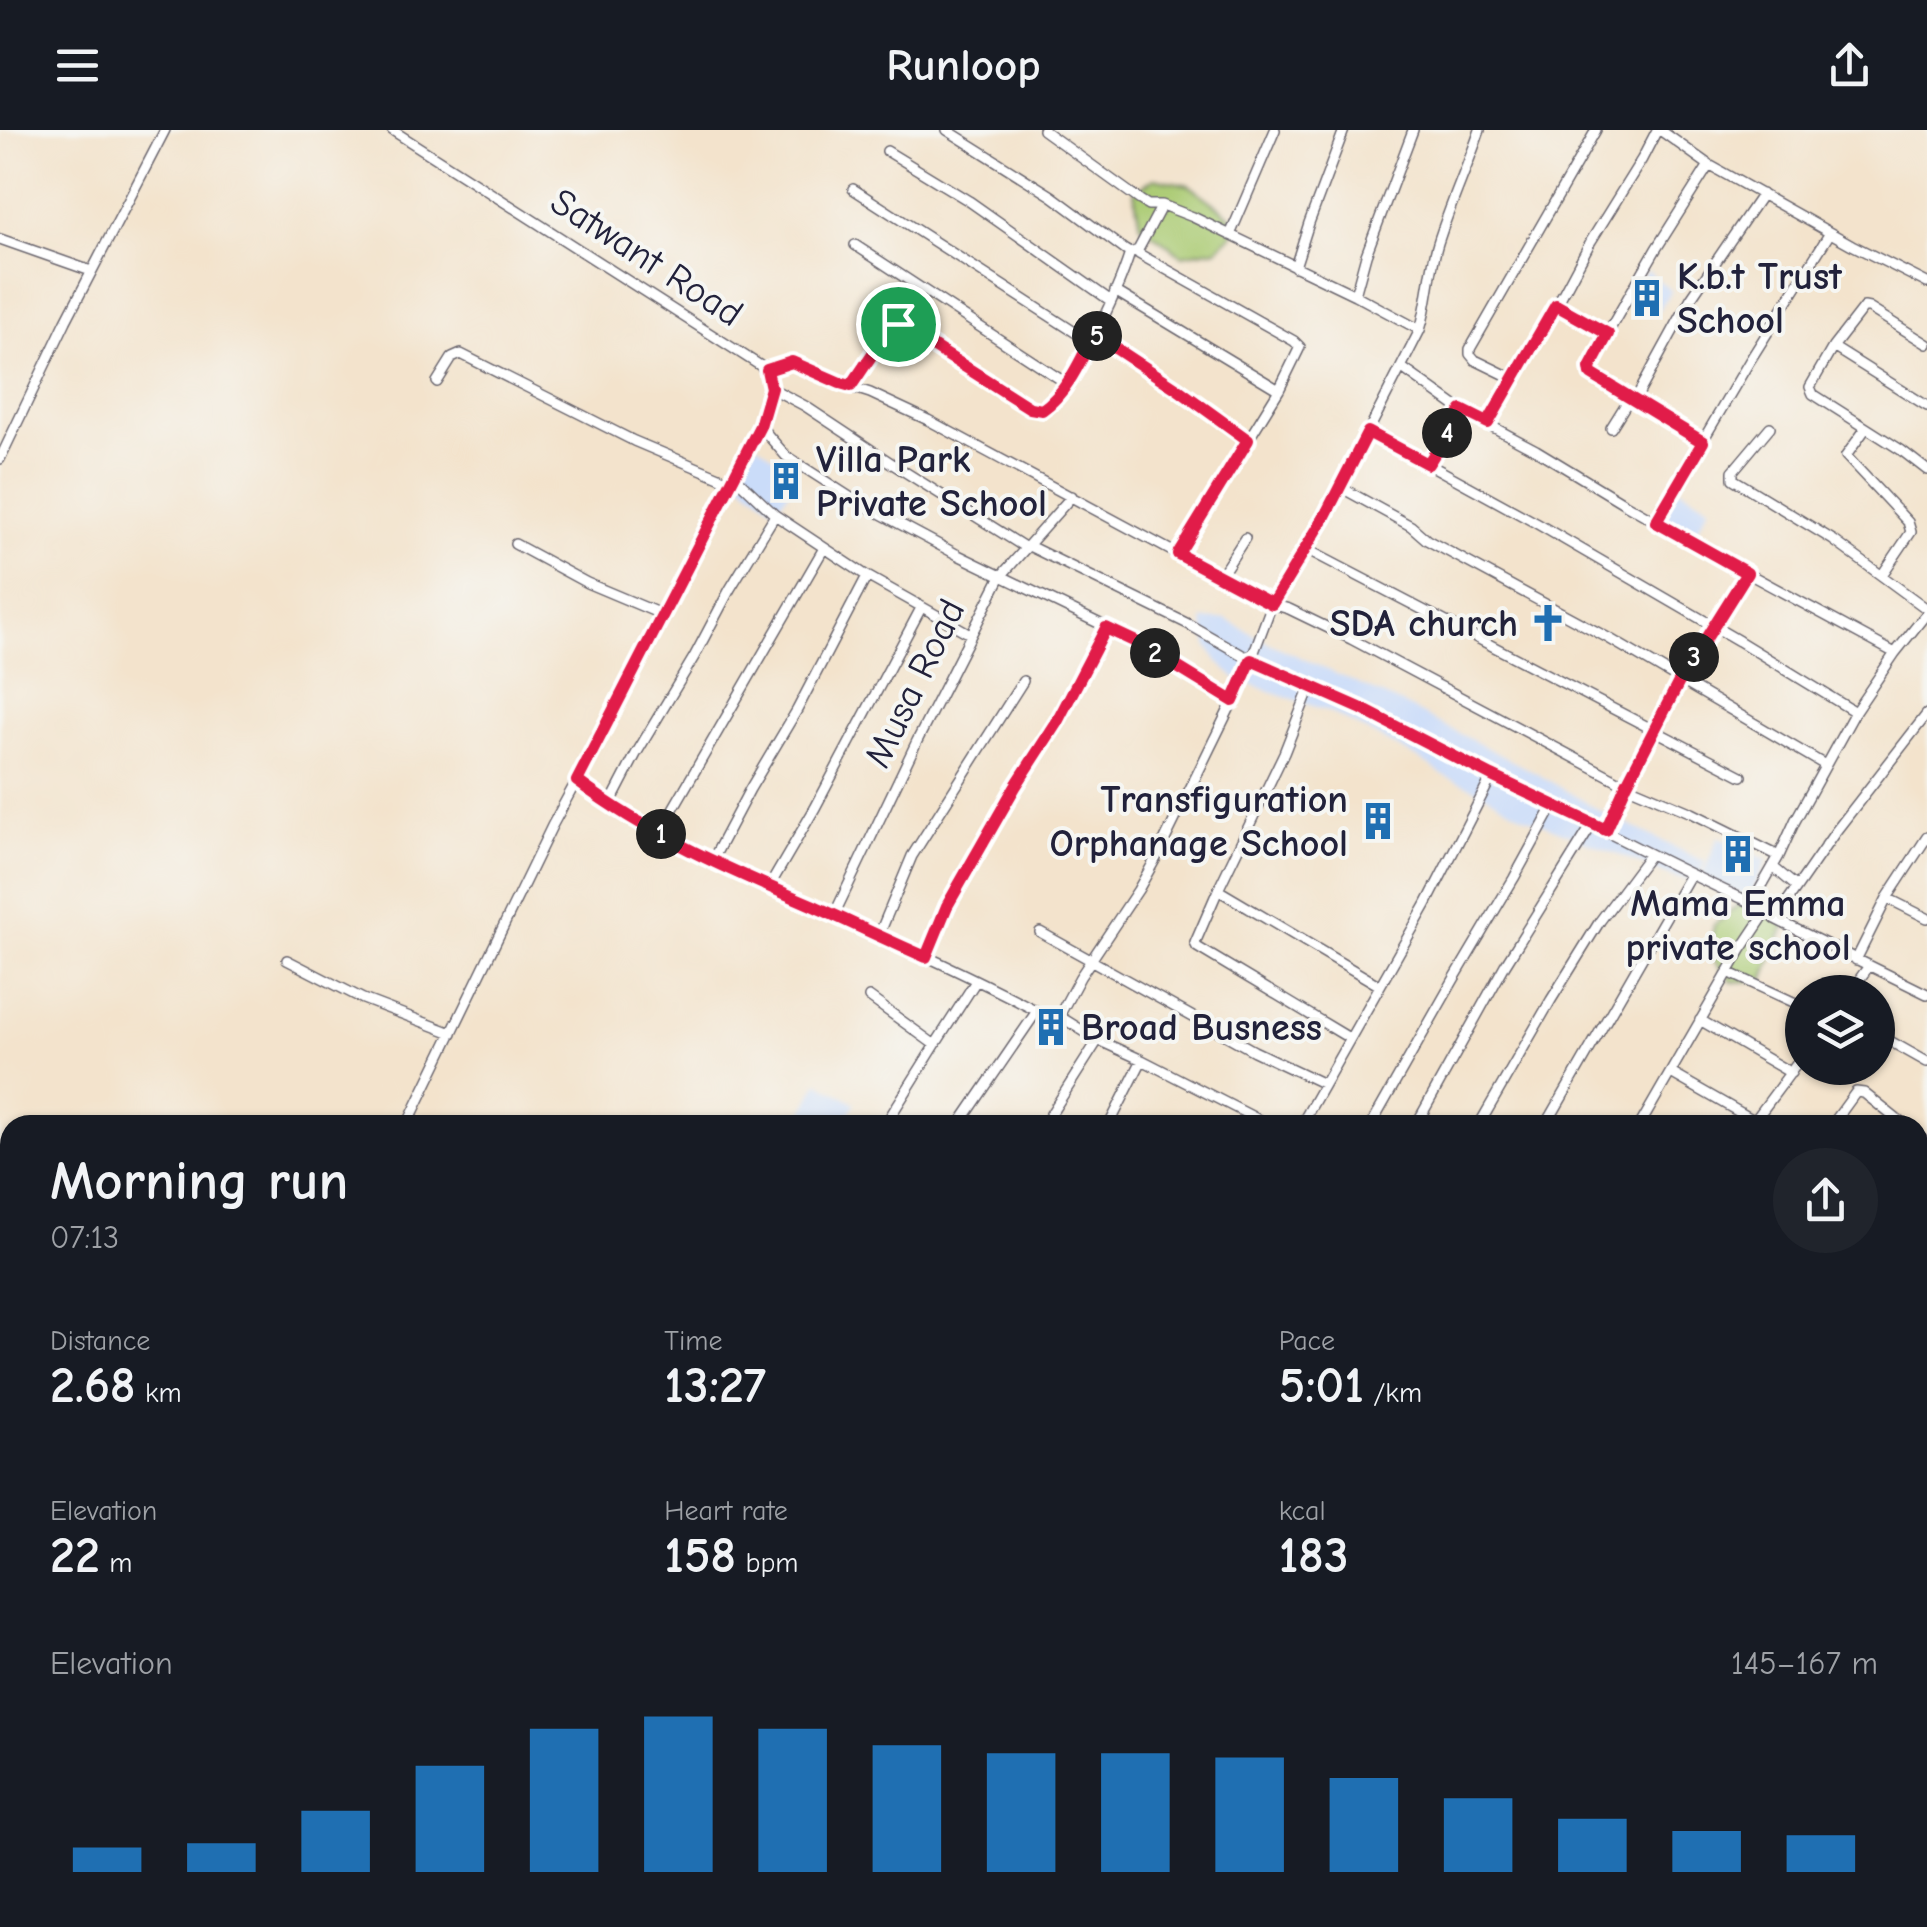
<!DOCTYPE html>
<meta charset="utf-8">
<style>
body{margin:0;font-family:"Comic Neue",sans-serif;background:#20242c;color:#f1f3f6;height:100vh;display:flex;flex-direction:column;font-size:38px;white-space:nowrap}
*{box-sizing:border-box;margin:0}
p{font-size:32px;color:#9ea1a6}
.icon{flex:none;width:55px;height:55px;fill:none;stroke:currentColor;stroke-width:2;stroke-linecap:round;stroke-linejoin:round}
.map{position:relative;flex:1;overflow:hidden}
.sheet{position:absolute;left:0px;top:985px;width:1928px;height:812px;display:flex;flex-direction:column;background:#171b24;border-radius:30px 30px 0 0;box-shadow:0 2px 8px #0004}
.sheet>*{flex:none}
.tools{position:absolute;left:1785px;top:845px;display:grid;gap:20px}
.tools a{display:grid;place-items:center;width:110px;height:110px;border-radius:50%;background:#171b24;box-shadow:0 2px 8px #0004;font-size:50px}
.pin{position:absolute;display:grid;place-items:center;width:85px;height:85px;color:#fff;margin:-42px;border:5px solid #fff;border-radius:50%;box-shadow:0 2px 10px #0007}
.km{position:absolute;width:50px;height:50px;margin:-25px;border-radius:50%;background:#222;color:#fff;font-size:28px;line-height:50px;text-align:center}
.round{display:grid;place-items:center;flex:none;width:105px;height:105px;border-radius:52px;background:#20242c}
.summary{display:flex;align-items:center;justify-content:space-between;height:170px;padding:0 50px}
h1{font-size:55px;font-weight:800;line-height:75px}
.figures{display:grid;grid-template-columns:repeat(3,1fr);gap:15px;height:170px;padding:10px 50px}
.figures div{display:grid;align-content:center}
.figures b{font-size:50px;font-weight:800}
.figures small{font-size:28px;font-weight:400}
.figures p{font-size:28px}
.chart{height:280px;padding:20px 50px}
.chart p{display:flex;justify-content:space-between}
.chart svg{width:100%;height:180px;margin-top:10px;stroke:#1f6fb2;stroke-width:6}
header{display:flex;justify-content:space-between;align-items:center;height:130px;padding:0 50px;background:#171b24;font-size:45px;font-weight:800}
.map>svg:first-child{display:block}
.built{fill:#cadcf9}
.green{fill:#abcb73;stroke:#667657;stroke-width:2.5}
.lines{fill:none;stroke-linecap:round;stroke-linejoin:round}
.stream{stroke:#66b2df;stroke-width:2.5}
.minor-casing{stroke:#6b666e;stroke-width:12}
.minor{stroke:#fff;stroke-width:9}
.route-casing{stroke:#fff;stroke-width:20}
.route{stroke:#e11d48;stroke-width:12}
.labels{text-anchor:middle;stroke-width:8;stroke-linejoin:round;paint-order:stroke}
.street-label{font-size:38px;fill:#22223b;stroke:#f6f6f2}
.poi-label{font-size:38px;font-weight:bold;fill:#22223b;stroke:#f6f6f2;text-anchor:start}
</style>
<header><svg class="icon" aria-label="menu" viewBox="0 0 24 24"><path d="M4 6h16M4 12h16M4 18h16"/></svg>Runloop<svg class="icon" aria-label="share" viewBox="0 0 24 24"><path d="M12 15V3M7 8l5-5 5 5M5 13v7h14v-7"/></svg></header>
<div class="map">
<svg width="1927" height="1797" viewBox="0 0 1927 1797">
<rect width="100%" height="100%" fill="#f6f6f2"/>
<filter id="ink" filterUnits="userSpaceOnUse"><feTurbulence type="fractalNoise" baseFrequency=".01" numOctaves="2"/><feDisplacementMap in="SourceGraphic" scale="20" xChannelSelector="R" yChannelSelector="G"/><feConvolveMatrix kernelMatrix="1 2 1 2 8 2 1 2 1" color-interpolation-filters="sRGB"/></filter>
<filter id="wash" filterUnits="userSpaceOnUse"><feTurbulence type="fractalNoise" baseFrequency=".0048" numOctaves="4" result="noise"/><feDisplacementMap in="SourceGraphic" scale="40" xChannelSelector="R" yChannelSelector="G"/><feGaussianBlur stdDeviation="2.25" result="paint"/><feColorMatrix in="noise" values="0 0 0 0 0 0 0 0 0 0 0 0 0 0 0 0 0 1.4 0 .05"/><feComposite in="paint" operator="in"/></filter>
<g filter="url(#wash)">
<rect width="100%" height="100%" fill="#f3e3cc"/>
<path class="built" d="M1647,140L1671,161L1658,181L1632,165Z
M756,313L798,345L777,380L735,348Z
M1678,357L1710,376L1692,409L1659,390Z
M1226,489L1263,510L1410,578L1541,646L1604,683L1705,732L1698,749L1675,748L1521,685L1480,661L1443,645L1419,629L1332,583L1236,549L1219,533L1207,515L1203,490Z
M1718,707L1767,730L1749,768L1702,746Z
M818,952L855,973L843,995L798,994Z
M30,1788H178L197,1797H25Z"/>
<path class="green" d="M1154,48L1189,55L1232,87V105L1217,119L1182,125L1140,95L1134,62Z
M1739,774L1766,777L1785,796L1764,850L1732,852L1709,824L1714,795Z
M223,1788H307L331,1797H239L223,1789Z"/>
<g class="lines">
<path class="stream" d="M1918,1369L1927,1364
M4,1797L10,1783
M25,1797L30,1788"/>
</g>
</g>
<g filter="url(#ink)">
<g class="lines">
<g class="minor-casing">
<path id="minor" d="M392,0L767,240L771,258L760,296L618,574L552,696L407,995
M947,0L1052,66L1125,120L1130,123L1138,120L1139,124L1294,211L1300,217L1279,260L1178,424
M1043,0L1140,70L1148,75H1162
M1660,0L1709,35L1852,115L1927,153
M887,21L969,71L1111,171
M853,59L1090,212
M1230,105L1275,0
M0,109L91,141
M855,115L1066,253
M1138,120L1162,75L1193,87L1355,165L1420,200L1324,388L1272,474L1251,530L1360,578L1492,646
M1295,137L1309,93L1344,0
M1115,161L1279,260
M1355,165L1366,125L1413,0
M1557,175L1607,204L1590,238L1594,247L1703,312
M1420,200C1429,171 1429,142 1438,113C1450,75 1467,38 1480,0
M1095,204L1176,258L1248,310
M1607,204L1656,119L1709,35
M1833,217L1864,177L1869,178L1927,214
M1401,237L1461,280L1536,320L1625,374L1747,443L1680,550L1626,655L1606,700
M767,240L792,232L800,235L839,253L870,263L928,290L1220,447L1272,474L1289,479L1351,509L1626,655L1692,683L1779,726L1752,773L1767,781
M1514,249L1475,230L1470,224V219L1596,0
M437,252L452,228L461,224L634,311L731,352
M851,255L890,198L898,194L1030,278L1042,281C1074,258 1118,161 1130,123
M771,258L805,276L894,335L1026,418
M1927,276L1833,217L1810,257L1813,264L1901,320L1927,340
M1488,293L1551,186L1591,111L1642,29L1657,0
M760,296L786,326L853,369L958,425L1123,505L1233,571L1156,728L1138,760L1080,847L1059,886
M1770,297L1733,341V349L1833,410L1927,479
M1611,298L1626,274L1635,270L1691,168L1762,64
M1866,298L1846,326L1908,392L1911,402L1882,445
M1368,301L1536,393L1739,511L1855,582L1795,691L1779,726
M0,329L66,191L165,0
M1428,334L1461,280
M734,346L775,385L867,446L970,504
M1340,357L1411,396L1427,410L1610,509L1825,635
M1655,392L1749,232L1830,103
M515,414L587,453L663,485
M1029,416L1188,494L1251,530L1233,571
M1306,419L1742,646
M1747,443L1895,523L1855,582
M1220,447L1245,408
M1895,523L1927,483
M1310,557L1284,623L1218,760L1195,813L1197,817L1349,908
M577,651C655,710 747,746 835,785C903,815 971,846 1037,881L959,995
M609,676L636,624L694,527L730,459L775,385
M659,703L824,418
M712,731L750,659L797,580L867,446
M1773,737L1797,757
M769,757L815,678L921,478
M1218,760L1380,856
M1887,768L1927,788
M834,785L917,611L1001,446L1072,366
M1775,789L1927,864
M1040,802L1254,921L1324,954
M879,805L912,726L1023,551
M927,827L947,776L1015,657L1057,592L1106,497
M287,830L363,869L452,903
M1856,830L1887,768L1927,707
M1728,842L1802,876
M1850,862L1869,836
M869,867L935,915L885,995
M1037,881L1059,886L1098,910L1142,930
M1700,890L1791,943
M1890,911L1888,910L1927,932
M935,915L976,851
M1671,943L1755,991
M1753,993L1802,927
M1044,995L1098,910
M1109,995L1142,930L1269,995
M1301,995L1426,775L1492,646C1580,686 1664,734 1752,773
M1371,995L1454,849L1514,748L1554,675
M1416,995L1505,835L1593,693
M1479,995L1551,870L1600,791L1650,724
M1546,995L1690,745
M1640,995L1741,820L1767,781L1775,789L1836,701L1927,584
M1832,995L1856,962L1864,963L1904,995
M1918,1006L1927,1013
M1918,1134L1927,1143
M1918,1195L1927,1179
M1918,1308L1927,1314
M0,1693L10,1698
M193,1788L212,1797
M1079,1788L1100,1797
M1562,1788L1579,1797
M19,1797L23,1788
M410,1797L415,1788
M525,1797L529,1791
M791,1797L796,1788
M885,1797L890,1788
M983,1797L988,1788
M1174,1797L1180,1788
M1299,1797L1304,1788
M1400,1797L1405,1788"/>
</g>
<use href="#minor" class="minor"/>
</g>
</g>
<g class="lines" filter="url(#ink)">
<g class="route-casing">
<path id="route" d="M1556,175L1608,204L1590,238L1591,244L1703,312L1656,392L1747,443L1680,550L1626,655L1606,700L1492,646L1360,578L1251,530L1233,571L1138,513L1106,498L1057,592L1015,657L947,776L926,827C889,811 852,793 814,776C732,741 648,705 577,651L760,296L771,258L767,240L792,232L840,253L851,256L890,198L898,194L1030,278L1042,280C1066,264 1081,230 1094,204L1176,258L1248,310L1178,424L1272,474L1324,388L1368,302L1428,334L1462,280L1488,293Z"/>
</g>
<use href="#route" class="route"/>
</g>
<defs>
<g id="building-bare" transform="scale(3)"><path d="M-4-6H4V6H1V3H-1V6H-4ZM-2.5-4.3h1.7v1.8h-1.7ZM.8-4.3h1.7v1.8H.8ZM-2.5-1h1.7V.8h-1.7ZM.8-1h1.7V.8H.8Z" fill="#1f6fb2" stroke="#f6f6f2" stroke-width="2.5" paint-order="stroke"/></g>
<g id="church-bare" transform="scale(3)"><path d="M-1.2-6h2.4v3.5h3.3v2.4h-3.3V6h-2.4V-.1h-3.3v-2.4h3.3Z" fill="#1f6fb2" stroke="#f6f6f2" stroke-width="2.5" paint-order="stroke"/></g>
</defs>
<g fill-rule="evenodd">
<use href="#building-bare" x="1647" y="168"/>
<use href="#building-bare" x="786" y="351"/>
<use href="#church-bare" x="1548" y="493"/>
<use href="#building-bare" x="1378" y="691"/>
<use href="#building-bare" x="1738" y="724"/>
<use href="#building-bare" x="1051" y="897"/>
</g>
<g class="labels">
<g class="street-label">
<text transform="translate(647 127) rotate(33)" y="13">Satwant Road</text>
<text transform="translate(914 553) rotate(-64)" y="13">Musa Road</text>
</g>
<g class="poi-label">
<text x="1677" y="159">K.b.t Trust<tspan x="1677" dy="44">School</tspan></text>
<text x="816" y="342">Villa Park<tspan x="816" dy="44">Private School</tspan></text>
<text x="1518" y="506" text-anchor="end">SDA church</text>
<text x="1348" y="682" text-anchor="end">Transfiguration<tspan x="1348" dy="44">Orphanage School</tspan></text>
<text x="1738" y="786" text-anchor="middle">Mama Emma<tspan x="1738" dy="44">private school</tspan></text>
<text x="1081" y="910">Broad Busness</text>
</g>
</g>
</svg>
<div class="tools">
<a><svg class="icon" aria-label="layers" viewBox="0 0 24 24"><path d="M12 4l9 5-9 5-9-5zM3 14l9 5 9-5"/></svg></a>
</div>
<div class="pin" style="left:898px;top:194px;background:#1e9e55"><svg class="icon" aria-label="arrive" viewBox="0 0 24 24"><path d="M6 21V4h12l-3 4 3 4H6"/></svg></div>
<b class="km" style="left:661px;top:704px">1</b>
<b class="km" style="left:1155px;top:523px">2</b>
<b class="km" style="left:1694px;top:527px">3</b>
<b class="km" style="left:1447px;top:303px">4</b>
<b class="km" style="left:1097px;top:206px">5</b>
<section class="sheet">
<div class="summary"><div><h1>Morning run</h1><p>07:13</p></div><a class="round"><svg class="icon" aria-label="share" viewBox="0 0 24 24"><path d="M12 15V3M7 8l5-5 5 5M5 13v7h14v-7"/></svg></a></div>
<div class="figures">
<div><p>Distance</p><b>2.68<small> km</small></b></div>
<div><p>Time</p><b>13:27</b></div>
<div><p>Pace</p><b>5:01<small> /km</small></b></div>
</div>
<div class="figures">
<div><p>Elevation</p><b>22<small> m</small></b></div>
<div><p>Heart rate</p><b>158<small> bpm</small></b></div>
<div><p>kcal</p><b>183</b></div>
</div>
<div class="chart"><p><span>Elevation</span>145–167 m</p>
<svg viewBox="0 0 160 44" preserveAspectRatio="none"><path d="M5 44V38M15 44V37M25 44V29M35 44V18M45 44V9M55 44V6M65 44V9M75 44V13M85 44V15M95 44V15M105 44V16M115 44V21M125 44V26M135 44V31M145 44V34M155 44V35"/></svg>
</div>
</section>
</div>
